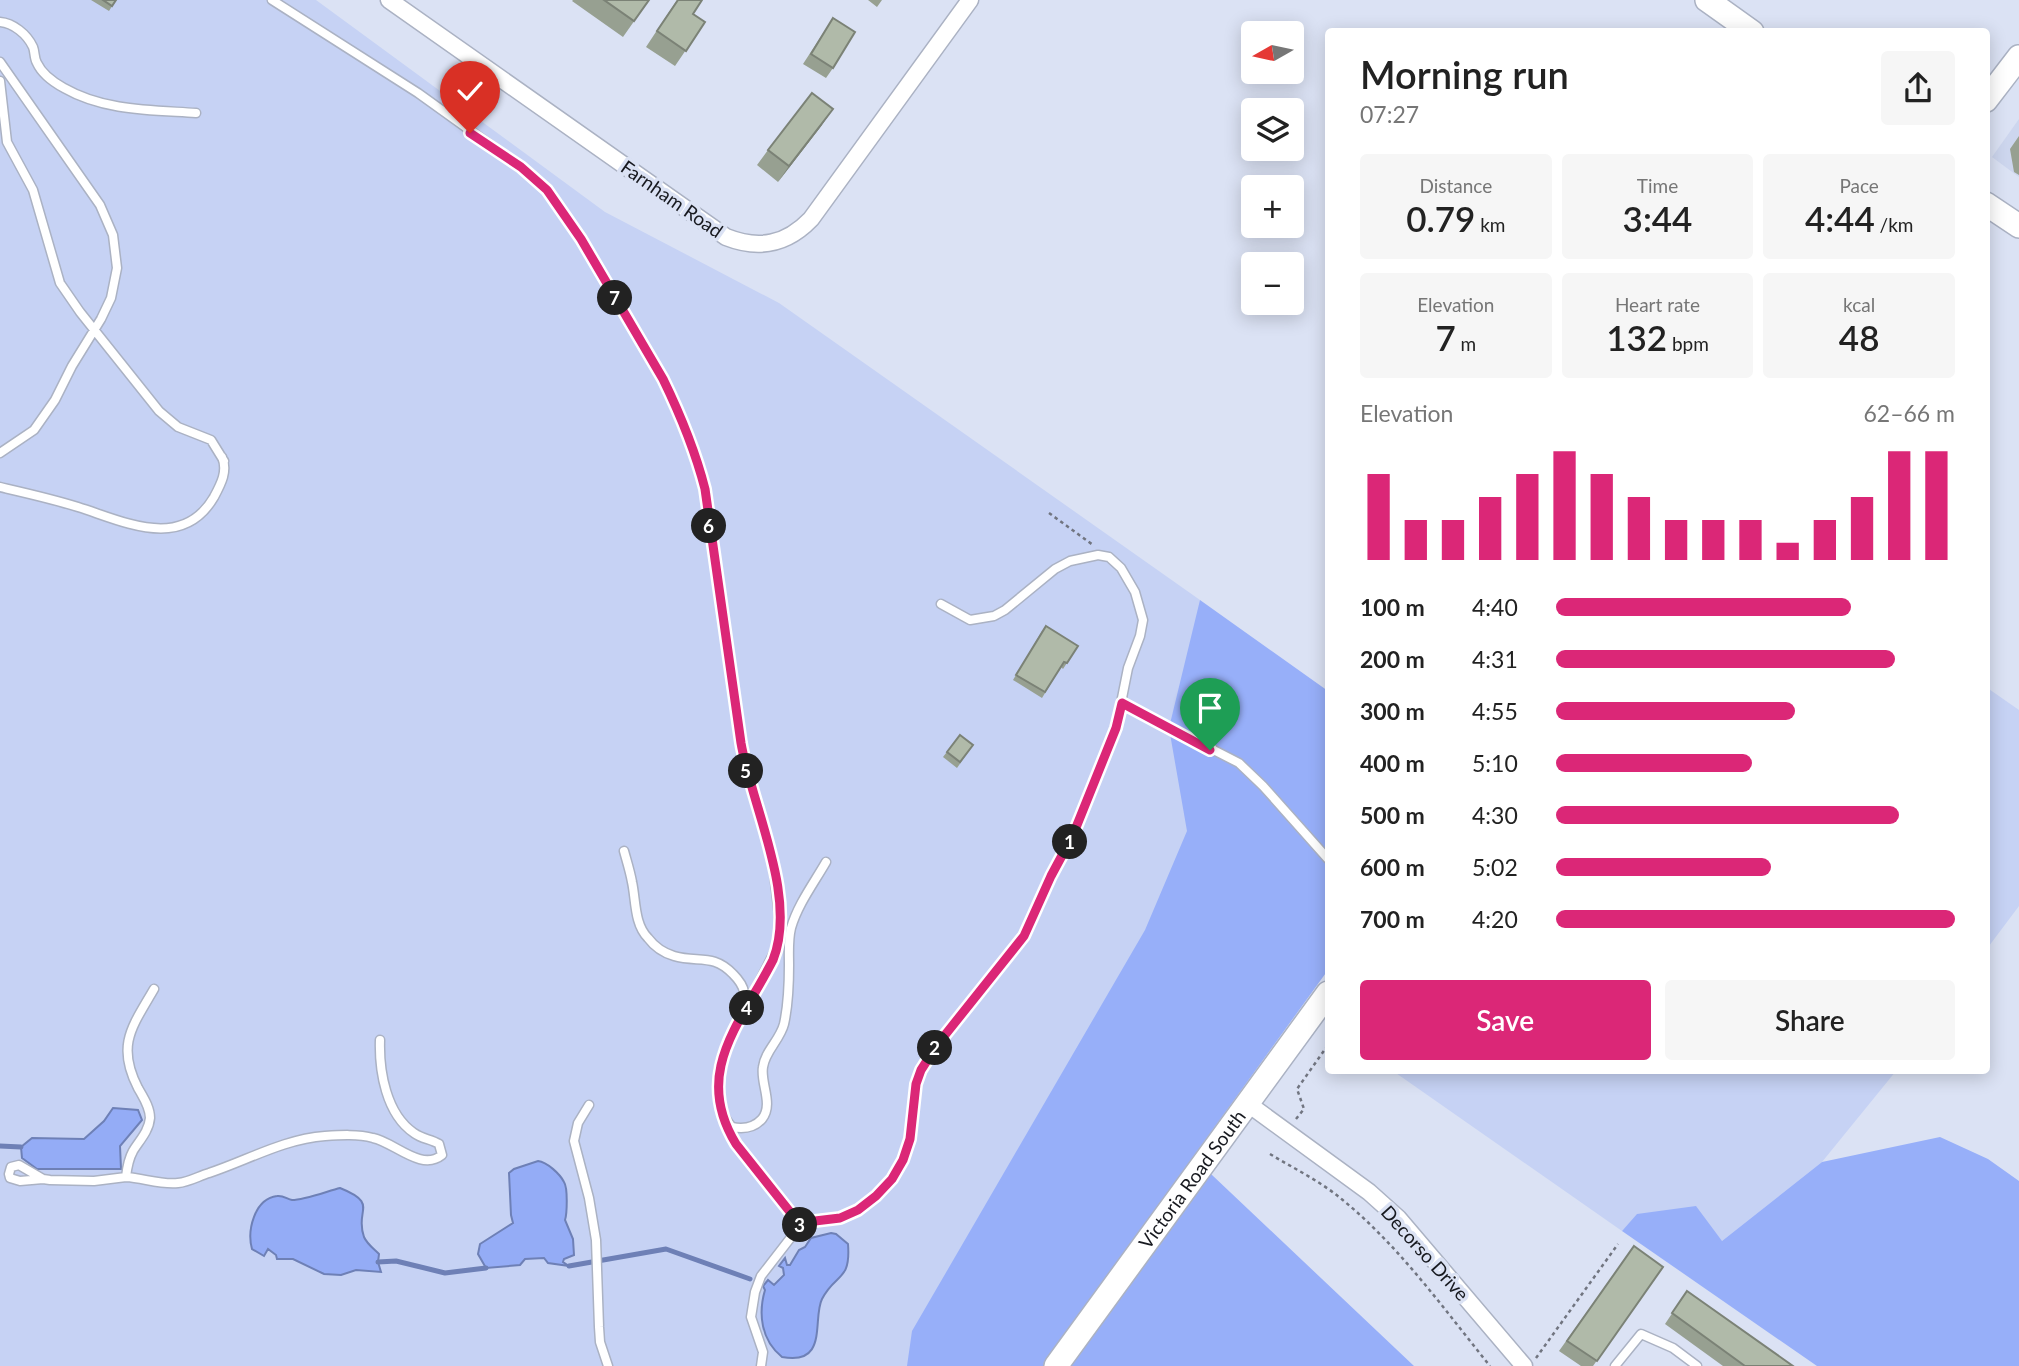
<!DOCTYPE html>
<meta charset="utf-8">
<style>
body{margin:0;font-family:Lato,sans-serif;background:#f6f6f6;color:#222;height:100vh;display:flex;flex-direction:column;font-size:26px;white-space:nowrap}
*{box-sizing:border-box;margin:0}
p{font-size:23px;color:#767676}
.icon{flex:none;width:38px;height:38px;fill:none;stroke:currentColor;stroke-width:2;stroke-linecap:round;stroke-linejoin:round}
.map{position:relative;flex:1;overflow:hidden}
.sheet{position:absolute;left:1325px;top:28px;width:665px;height:1046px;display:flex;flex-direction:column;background:#fff;border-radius:7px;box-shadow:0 4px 18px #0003}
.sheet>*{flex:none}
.needle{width:46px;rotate:261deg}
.tools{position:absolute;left:1241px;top:21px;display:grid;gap:14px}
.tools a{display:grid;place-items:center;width:63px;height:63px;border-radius:7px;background:#fff;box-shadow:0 4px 18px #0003;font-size:35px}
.pin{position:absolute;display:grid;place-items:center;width:60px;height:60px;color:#fff;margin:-72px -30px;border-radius:50% 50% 50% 0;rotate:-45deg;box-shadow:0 0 7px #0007}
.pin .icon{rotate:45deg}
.km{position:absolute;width:35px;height:35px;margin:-18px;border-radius:50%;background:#222;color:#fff;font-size:19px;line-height:35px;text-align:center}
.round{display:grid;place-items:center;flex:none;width:74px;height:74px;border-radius:7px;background:#f6f6f6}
.summary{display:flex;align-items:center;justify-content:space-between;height:119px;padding:0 35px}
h1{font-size:38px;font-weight:600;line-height:52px}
.metrics{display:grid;grid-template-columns:repeat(3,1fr);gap:10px;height:119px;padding:7px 35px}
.metrics div{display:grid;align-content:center;border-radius:7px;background:#f6f6f6;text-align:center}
.metrics b{font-size:35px;font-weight:600}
.metrics small{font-size:19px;font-weight:400}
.metrics p{font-size:19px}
.chart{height:196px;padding:14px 35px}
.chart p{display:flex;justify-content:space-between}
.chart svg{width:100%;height:126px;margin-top:7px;stroke:#db2777;stroke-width:6}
.action{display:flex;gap:14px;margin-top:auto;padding:14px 35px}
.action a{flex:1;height:80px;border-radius:7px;background:#db2777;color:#fff;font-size:28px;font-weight:600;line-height:80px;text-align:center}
.action a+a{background:#f6f6f6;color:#222}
ul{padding:0 35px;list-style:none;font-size:23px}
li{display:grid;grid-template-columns:112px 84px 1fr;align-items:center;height:52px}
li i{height:18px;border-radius:9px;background:#db2777}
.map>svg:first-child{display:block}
.built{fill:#cdd6ee}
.green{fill:#c6d2f4}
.forest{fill:#97aff9}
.water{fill:#94acf6;stroke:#6e80b6;stroke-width:2}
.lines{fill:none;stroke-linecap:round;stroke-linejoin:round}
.stream{stroke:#6e80b6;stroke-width:5}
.lane-casing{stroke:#abb2c3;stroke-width:11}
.street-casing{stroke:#abb2c3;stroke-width:19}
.secondary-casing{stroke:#abb2c3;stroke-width:26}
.path{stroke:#717580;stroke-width:2.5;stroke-dasharray:3.5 3.5;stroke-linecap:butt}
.lane{stroke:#fff;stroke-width:8}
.street{stroke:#fff;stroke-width:16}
.secondary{stroke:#fff;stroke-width:23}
.wall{fill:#97a091}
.shaded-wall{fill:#7b8276}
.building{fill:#b0baa9;stroke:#7b8276;stroke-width:2}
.route-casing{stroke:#fff;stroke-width:14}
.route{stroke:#db2777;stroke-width:9}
.labels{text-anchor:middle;stroke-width:7;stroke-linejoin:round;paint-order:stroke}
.street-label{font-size:19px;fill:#17191f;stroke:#dbe2f4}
</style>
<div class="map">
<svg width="2019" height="1366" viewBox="0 0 2019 1366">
<rect width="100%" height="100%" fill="#dbe2f4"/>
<path class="built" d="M2019,119V177L1992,157Z"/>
<path class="green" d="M0,0H316L605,212L779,303L1200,600L1216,826L931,1366H0Z
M1986,687L2019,710V906L1986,950Z
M1393,1071H1896L1822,1162L1722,1241L1638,1214L1622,1231Z"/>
<path class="forest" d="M1200,600L1328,691V970L1193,1157L1414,1366H907L912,1331L1145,930L1187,831L1169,728Z
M1940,1137L1988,1159L2019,1181V1366H1817L1622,1231L1637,1214L1696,1206L1722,1241L1822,1162Z"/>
<path class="water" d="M113,1108L138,1110L142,1120L120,1146L121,1169H37L22,1158L21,1147L32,1138L84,1139L104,1121Z
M538,1161C547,1162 560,1174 564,1182C568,1188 567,1214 565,1220L573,1239L574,1255L564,1259L563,1262L569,1266L548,1263L544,1258L525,1259L520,1265L486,1268L478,1254L480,1244L513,1223L511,1215L509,1173L514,1169Z
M340,1188C380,1204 354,1210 364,1237C367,1244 374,1249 379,1254L378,1262L381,1272L356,1270L341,1275L324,1274L293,1259H277L276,1255L268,1249L264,1256L252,1249C247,1231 254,1199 277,1196C283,1195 287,1199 292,1200C304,1200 328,1191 340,1188Z
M831,1233L836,1234L848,1244C851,1282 835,1273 822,1299C812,1319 829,1366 782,1357C761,1340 758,1314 765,1290L763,1286L768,1280L774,1285L784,1275L783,1268L779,1266L785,1258L787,1265H790L799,1250L805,1247L811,1238Z"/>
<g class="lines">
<path class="stream" d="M0,1146L21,1147
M378,1262L396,1261L445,1273L486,1268
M569,1266L666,1249L750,1279"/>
<g class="lane-casing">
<path id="lane" d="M272,0L418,93L521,167L547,190L581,239L663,379L693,450L705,489L741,743L745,769L772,855L780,924L779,943L745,1010
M0,22C13,23 27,34 33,47C35,52 34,58 37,63C42,74 53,82 64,88C104,111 151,110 196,113
M0,62L100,205L113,235L117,268L111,298L101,319L72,366L55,400L34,430L0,453
M0,81L7,142L33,190L60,283L80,312L159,411L178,427L211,440L224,461
M0,487C26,493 53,499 78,507C123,521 182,552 214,497C221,484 228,471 222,457
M1122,703L1239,763L1263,786L1328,859
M624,851C627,862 630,871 632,882C636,900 634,924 648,938C654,946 664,953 674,956C698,963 713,953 733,974C738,979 743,986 744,992C750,1013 734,1029 726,1046C715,1070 713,1107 732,1127C742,1129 754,1128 762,1119C774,1104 760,1083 763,1067C765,1051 780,1040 784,1024C788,1006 789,984 789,965C789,953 788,940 791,928C798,904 814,883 826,862
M589,1105L578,1123L574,1141L589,1198L596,1240L599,1327L600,1342L608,1366
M126,1177C143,1178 161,1185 178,1183C189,1182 199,1176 209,1173C248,1160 284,1139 325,1136C341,1135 358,1134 373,1138C394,1142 421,1172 442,1155L439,1144C431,1139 422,1139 414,1133C386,1114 379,1071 380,1040
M43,1179L20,1181L10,1178L9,1174L11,1167L19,1165L43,1179L50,1180L94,1181L126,1177C127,1168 128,1160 133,1151C139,1141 149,1131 150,1118C150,1107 143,1097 138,1088C116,1045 132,1027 154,989
M761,1366L763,1352L751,1317L755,1292L761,1276L792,1236L805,1225L815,1221L840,1218L858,1210L876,1196L892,1179L903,1160L910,1139L916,1084L921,1070L937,1045L1024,936L1051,876L1073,835L1116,728L1128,668L1140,636L1143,620L1135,592L1121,568L1109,557L1098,555L1070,561L1055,569L1005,610L994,616L970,620L941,604
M1615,1366L1641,1334L1673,1348L1697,1366"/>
</g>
<g class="street-casing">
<path id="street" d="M389,0L726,237C759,250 786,245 811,219L970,0
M1247,1103L1369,1192L1398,1218L1524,1366"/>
</g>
<g class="secondary-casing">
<g id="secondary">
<path d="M1707,0L1752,32"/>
<path d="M1986,100L2019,57"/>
<path d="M1986,204L2019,226"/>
<path id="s1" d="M1056,1366L1328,993"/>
</g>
</g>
<path class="path" d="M1049,513L1093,545
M1296,1119L1304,1109L1297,1089L1328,1045
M733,1139L796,1220
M1270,1154C1293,1168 1318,1180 1339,1197C1398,1244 1443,1308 1490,1366
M1536,1358L1618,1244"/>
<use href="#lane" class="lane"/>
<use href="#street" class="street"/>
<use href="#secondary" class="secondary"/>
</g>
<path class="wall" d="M91,0H116L109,11Z
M573,0H649L623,37L572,1Z
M677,0L693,14L705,22L675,66L646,47Z
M868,0H882L877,7Z
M833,18V68L826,78L803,64Z
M822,125L778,182L757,165L768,150Z
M2019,136V175L2014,172L2010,149Z
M1042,631L1078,646L1063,669L1061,667L1042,698L1013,680Z
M960,735L973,745L957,768L943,757Z
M1634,1246L1663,1267L1593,1366H1581L1559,1351Z
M1687,1291L1793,1366H1723L1665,1324Z"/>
<path class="shaded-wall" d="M833,109L822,125L778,182L789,166Z"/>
<path class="building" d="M103,0H116L112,6Z
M604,0H649L634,21Z
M678,0H702L693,14L705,22L686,51L657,31Z
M833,18L855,32L833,68L811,54Z
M812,93L833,109L789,166L768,150Z
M1046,626L1078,646L1067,663L1064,662L1045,692L1016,675Z
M960,735L973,745L960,762L947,752Z
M1634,1246L1663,1267L1597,1361L1567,1341Z
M1687,1291L1793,1366H1745L1672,1313Z"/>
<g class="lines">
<g class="route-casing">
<path id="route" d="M470,133L521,167L547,190L581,239L663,379C680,414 695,450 705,489L741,743C752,807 798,897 773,960C741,1023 692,1072 736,1144L802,1227L815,1221L840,1218L858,1210L876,1196L892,1179L903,1160L910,1139L916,1084L921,1070L937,1045L1024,936L1051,876L1073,835L1116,728L1122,703L1210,750"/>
</g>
<use href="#route" class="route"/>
</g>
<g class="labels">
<g class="street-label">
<text transform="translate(672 199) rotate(35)" y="7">Farnham Road</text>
<text dy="7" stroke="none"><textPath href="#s1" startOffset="231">Victoria Road South</textPath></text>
<text transform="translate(1425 1253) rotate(48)" y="7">Decorso Drive</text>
</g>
</g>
</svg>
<div class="tools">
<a><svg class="needle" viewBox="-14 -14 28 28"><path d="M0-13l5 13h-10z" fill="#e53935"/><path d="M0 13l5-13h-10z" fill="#767676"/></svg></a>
<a><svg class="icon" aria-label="layers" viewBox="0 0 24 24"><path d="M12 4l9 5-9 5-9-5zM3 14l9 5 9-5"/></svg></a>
<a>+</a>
<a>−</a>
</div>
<div class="pin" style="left:1210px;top:750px;background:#1e9e55"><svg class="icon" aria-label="arrive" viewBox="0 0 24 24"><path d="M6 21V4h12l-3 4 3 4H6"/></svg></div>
<div class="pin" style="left:470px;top:133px;background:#d93025"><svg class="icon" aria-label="check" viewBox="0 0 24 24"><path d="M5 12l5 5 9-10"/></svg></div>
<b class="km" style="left:1070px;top:842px">1</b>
<b class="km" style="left:935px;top:1048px">2</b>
<b class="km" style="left:800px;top:1225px">3</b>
<b class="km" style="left:747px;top:1008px">4</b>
<b class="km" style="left:746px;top:771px">5</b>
<b class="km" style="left:709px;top:526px">6</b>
<b class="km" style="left:615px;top:298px">7</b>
<section class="sheet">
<div class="summary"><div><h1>Morning run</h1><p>07:27</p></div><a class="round"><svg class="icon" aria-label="share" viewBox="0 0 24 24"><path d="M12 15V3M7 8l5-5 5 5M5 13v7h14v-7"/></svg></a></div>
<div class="metrics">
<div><p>Distance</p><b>0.79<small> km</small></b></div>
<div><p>Time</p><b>3:44</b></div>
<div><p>Pace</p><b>4:44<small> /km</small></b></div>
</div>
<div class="metrics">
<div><p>Elevation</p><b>7<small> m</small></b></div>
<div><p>Heart rate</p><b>132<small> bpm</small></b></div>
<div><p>kcal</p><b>48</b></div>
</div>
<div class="chart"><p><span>Elevation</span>62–66 m</p>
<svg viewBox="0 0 160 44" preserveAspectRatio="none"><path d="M5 44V14M15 44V30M25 44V30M35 44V22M45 44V14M55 44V6M65 44V14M75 44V22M85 44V30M95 44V30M105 44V30M115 44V38M125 44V30M135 44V22M145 44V6M155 44V6"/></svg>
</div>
<ul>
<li><b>100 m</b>4:40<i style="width:74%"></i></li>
<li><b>200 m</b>4:31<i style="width:85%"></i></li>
<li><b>300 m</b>4:55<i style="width:60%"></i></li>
<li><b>400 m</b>5:10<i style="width:49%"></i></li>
<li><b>500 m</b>4:30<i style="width:86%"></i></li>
<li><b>600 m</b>5:02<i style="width:54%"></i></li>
<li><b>700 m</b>4:20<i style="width:100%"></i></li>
</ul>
<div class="action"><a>Save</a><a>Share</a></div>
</section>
</div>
